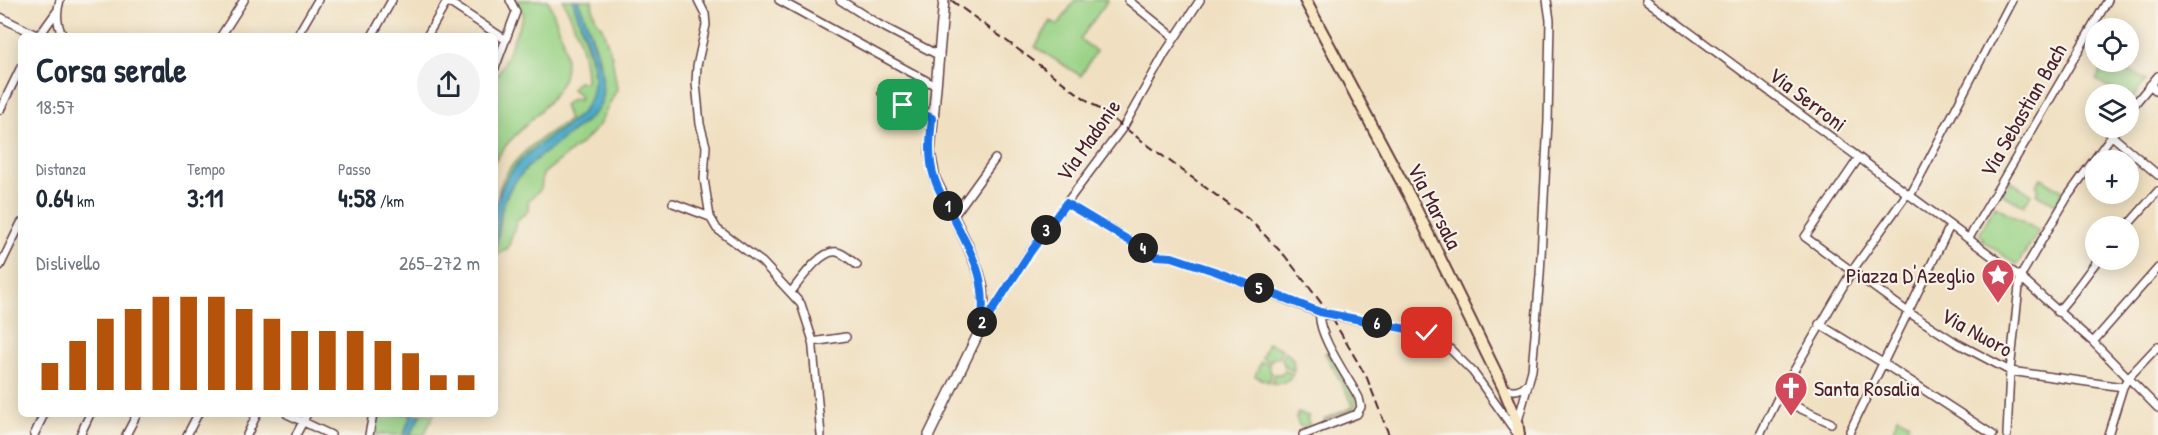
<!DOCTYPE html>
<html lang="it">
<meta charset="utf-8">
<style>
body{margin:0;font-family:"Patrick Hand",sans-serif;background:#f2f2f3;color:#1f2937;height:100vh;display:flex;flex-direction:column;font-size:22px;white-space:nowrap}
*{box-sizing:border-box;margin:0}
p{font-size:20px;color:#747a83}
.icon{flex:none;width:33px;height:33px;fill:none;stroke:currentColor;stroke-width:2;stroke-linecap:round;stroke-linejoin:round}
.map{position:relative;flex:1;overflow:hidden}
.panel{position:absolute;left:18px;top:33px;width:480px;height:384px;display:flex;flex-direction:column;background:#fff;border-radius:9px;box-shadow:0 3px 15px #0003}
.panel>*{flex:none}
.fabs{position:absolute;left:2085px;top:18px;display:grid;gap:12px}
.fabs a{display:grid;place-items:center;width:54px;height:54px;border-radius:50%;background:#fff;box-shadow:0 3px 15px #0003;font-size:30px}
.pin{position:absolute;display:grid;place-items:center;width:51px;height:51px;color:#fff;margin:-26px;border-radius:12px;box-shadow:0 3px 9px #0006}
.km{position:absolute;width:30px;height:30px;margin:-15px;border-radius:50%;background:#222;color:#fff;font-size:16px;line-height:30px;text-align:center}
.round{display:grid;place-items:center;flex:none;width:63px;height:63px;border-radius:32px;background:#f2f2f3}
.headline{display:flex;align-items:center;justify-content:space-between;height:102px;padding:0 18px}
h1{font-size:33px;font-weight:700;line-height:45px}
.metrics{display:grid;grid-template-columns:repeat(3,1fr);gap:9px;height:102px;padding:6px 18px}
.metrics div{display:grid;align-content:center}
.metrics b{font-size:26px;font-weight:700}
.metrics small{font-size:16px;font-weight:400}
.metrics p{font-size:16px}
.chart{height:168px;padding:12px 18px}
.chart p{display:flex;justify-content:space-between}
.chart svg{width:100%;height:108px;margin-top:6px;stroke:#b45309;stroke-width:6}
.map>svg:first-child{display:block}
.green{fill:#9ad386;stroke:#727958;stroke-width:1.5}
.water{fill:#46a8c6;stroke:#486478;stroke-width:1.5}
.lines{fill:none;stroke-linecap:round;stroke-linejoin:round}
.minor-casing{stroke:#633c42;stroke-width:10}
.tertiary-casing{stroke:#633c42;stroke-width:12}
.secondary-casing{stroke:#633c42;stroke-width:14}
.minor{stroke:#fff;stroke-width:7}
.tertiary{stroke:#fff;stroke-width:9}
.secondary{stroke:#f8e7c3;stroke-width:10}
.rail{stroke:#4a1f2b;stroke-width:2;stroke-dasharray:9 4.5;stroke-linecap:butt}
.route-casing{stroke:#fff;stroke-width:12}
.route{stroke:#1a73e8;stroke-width:8}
.labels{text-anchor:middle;stroke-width:4.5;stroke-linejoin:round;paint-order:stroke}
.street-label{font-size:22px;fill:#4a1f2b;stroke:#f7f3e8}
.poi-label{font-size:22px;fill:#4a1f2b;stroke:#f7f3e8;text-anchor:end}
</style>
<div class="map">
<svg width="2158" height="435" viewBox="0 0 2158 435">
<rect width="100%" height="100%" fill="#f7f3e8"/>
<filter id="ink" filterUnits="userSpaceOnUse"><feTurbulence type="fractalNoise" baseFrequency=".0167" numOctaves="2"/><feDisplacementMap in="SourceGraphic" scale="12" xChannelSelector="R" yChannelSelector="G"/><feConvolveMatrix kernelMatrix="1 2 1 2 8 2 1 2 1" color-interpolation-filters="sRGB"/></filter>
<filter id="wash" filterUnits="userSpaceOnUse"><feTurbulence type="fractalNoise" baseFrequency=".008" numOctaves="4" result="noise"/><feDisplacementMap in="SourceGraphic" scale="24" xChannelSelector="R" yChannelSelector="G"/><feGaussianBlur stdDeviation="1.35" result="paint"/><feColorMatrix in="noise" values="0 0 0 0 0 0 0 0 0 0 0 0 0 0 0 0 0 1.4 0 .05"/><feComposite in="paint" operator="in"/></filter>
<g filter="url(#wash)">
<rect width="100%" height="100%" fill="#f0e0c1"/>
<path class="green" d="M515,0H548C557,22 571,53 564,77C556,100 525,124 509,142C504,147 500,154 495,161V78L503,65L524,14Z
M563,0H573L592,63L594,79L591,99L581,114L527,154L510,174L498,197C500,164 544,135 569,120L564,105L572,99L580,100L578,94L572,89L578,81L584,83L586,81C586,53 575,24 563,0Z
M578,0H592C592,9 595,21 602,27L612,57L617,89L599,125L584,141L543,174L541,189L528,201V211L517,220L508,248L497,255L495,261C495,248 498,238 500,225C501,221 501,216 501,211C505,191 521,171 536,158C553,143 597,121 601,97C607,65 589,29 578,0Z
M1075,0H1108L1080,39L1096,51L1081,76L1035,47L1051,21L1058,25Z
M2106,62H2113L2146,80L2131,100L2129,99L2128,94H2121L2096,80Z
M2041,178L2063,191L2056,204L2036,194L2039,189L2036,186Z
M2010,181L2031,194L2024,206L2002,194Z
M1995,206L2039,231L2017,265L1982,240L1983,237L1979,234Z
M1268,343L1282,349L1279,358H1273L1270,362L1262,358Z
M1285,351L1293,359L1294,371L1285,367L1282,359Z
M1329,351L1355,399L1356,405L1352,410L1324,421V419L1351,408L1352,403L1325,353Z
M1261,362L1269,364V369L1272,373L1269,382L1255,376Z
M1284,371L1293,374C1288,382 1281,385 1272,383L1275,374H1281Z
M1298,413L1309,416L1307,419L1310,425L1300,427L1296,418Z
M378,414H411L404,435H376Z
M421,414H434L424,435H410Z
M1898,417L1909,423L1907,428L1922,435H1891Z"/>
<path class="water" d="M573,0H578C587,23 612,84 599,107C594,115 576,129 568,135C551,149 533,159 519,177C511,186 505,197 502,209C499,221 500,233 495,245C495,227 493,208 500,191C509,170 527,153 545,140C570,122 592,115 594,79C595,54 579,25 573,0Z
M411,414H421L410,435H404Z"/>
</g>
<g filter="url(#ink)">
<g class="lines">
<g class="minor-casing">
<path id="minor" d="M60,0C56,13 56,24 63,36
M698,0L705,14L706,25L697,66L696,83L700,124L706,146L704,179L710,217L717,229L762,262L801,304L812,338L821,435
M779,0L936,86
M840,0L878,24L940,56
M1128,0L1175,38
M1646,0L2020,277L2093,342L2158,408
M447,1L506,40
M0,17L36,35L44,36
M36,36L42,32L57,11
M221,36L244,0
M297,36L318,0
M372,36L392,0
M427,36L448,0
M495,68L516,12L510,0
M2150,85L2158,92
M882,93L932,118
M0,110L21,67
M2128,112L2158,76
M2111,135L2158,175
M1858,159L1805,237L1908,312L1955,342L2010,371L2123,387
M1910,196L2012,0
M673,203L710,217
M1066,203L1155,256L1172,257L1217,272L1320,313L1427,333L1448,347L1473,372L1518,435
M953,217L995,159
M2127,226L2158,191
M1969,238L2108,0
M0,266L21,223
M791,292C800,281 821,249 837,252C844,253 851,261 857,265
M2057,312C2073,295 2084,277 2098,260
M1819,324L1883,363L1993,435
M983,326L1029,253L1124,126L1165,53L1200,0
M812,342L846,337
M2093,342L2158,268
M1504,389C1515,391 1520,391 1528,383
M1778,398L1831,423
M287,414L331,435
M1518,421L1532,370L1540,275L1548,121L1550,20L1547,0
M1850,431L1950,226
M34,435L44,414
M80,435L90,414
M126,435L137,414
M187,435L198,414
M247,435L257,414
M296,435L307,414
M369,435L373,414
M1303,435L1357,414L1361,407L1359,398C1349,379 1316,333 1320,313
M1760,435L1778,398L1852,271L1907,194
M2007,435L2010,371L2020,277L2068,196L2117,128
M2108,435L2123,387L2128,378L2158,346"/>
</g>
<g class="tertiary-casing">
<path id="tertiary" d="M929,435L981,328L984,306L983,289L979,273L967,244L935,179L930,152L944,0"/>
</g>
<g class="secondary-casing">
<path id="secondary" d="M1305,0L1411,199L1504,389L1517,421L1519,435"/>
</g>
<use href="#minor" class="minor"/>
<use href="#tertiary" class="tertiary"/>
<use href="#secondary" class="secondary"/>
<path class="rail" d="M951,0L1251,221L1285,256L1329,313L1367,378L1389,435"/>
</g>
</g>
<g class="lines" filter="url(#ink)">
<g class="route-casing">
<path id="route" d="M903,105L932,118C930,138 928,158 934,177C937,188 943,197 948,207C970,253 989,274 981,328L1029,254L1066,203L1155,256L1172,257L1217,272L1320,312L1427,333"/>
</g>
<use href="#route" class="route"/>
</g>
<defs>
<g id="sight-pin" transform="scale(1.725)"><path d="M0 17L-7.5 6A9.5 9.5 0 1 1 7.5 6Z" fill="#d1495b" stroke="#f7f3e8"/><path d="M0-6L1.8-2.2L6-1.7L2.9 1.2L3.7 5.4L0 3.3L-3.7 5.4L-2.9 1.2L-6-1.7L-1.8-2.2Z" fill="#fff"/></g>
<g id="church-pin" transform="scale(1.725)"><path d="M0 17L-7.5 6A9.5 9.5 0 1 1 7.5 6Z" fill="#d1495b" stroke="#f7f3e8"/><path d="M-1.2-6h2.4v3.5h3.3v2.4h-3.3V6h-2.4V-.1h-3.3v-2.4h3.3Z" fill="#fff"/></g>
</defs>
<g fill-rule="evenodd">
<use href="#sight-pin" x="1998" y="275"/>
<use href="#church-pin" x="1791" y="388"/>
</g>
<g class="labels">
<g class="street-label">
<text transform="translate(1808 99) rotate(37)" y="8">Via Serroni</text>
<text transform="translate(2023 110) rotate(-60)" y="8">Via Sebastian Bach</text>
<text transform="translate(1088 140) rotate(-55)" y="8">Via Madonie</text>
<text transform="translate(1435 206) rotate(63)" y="8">Via Marsala</text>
<text transform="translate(1977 332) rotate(29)" y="8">Via Nuoro</text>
</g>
<g class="poi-label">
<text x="1975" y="283">Piazza D'Azeglio</text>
<text x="1814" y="396" text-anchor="start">Santa Rosalia</text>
</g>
</g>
</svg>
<div class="fabs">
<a><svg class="icon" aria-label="locate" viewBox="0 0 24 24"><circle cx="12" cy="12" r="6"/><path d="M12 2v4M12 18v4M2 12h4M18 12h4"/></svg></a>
<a><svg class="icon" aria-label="layers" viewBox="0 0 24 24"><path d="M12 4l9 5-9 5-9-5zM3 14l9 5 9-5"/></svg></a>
<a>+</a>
<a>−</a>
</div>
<div class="pin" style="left:903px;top:105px;background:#1e9e55"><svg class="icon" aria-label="arrive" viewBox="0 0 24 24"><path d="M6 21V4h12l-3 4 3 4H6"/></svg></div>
<div class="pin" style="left:1427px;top:333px;background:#d93025"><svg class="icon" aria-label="check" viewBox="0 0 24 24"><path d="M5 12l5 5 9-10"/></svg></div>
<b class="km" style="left:948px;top:206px">1</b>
<b class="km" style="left:982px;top:322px">2</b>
<b class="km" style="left:1046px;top:230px">3</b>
<b class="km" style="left:1143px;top:248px">4</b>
<b class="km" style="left:1259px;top:288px">5</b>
<b class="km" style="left:1377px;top:323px">6</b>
<section class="panel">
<div class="headline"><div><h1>Corsa serale</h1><p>18:57</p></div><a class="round"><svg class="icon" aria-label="share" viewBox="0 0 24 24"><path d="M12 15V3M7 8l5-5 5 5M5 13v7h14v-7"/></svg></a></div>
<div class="metrics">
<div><p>Distanza</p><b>0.64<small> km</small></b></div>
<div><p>Tempo</p><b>3:11</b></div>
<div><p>Passo</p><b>4:58<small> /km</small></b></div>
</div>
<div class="chart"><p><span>Dislivello</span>265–272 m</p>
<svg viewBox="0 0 160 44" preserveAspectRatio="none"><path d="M5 44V33M15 44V24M25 44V15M35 44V11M45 44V6M55 44V6M65 44V6M75 44V11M85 44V15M95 44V20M105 44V20M115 44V20M125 44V24M135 44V29M145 44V38M155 44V38"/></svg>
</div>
</section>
</div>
